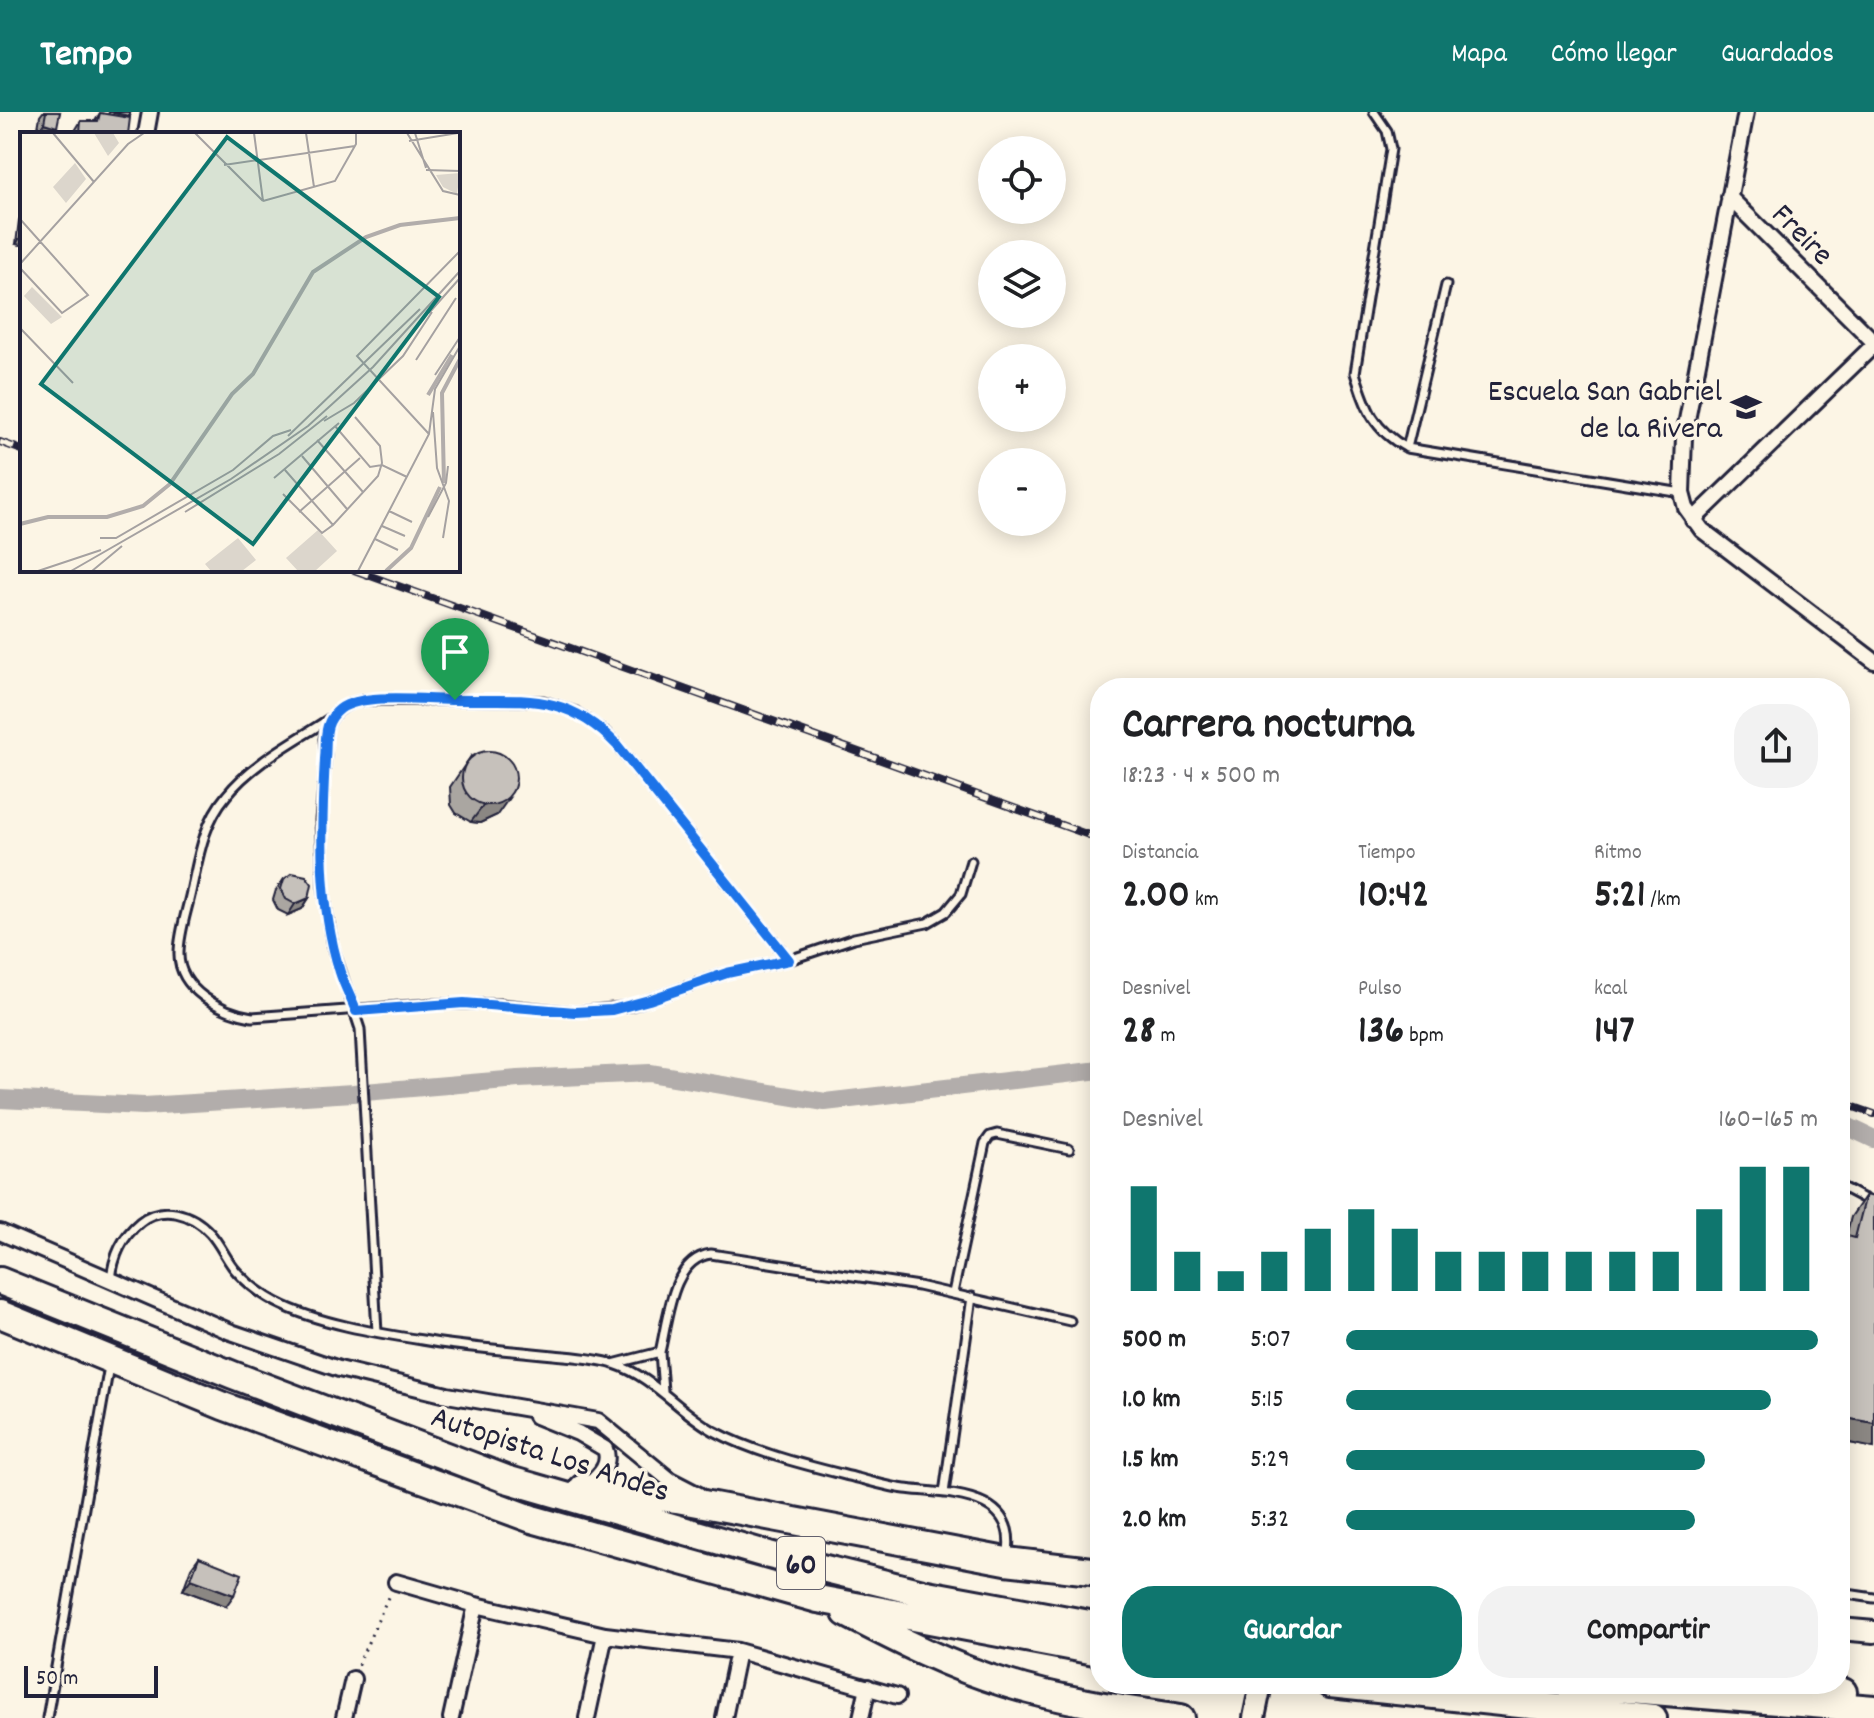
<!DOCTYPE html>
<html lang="es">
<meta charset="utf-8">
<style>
body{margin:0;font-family:Dekko,sans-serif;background:#f2f2f2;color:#202124;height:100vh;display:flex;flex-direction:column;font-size:30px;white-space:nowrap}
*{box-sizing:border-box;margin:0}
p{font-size:26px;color:#757577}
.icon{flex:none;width:44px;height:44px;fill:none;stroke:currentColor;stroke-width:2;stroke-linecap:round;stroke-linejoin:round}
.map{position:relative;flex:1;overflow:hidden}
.panel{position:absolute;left:1090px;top:566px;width:760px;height:1016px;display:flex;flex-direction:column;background:#fff;border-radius:32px;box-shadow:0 4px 20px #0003}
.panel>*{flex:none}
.tools{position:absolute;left:978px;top:24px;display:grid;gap:16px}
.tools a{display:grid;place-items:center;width:88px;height:88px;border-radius:50%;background:#fff;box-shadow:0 4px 20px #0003;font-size:40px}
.scale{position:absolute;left:24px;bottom:20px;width:134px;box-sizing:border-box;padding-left:8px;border:4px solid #22223b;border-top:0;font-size:22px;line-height:28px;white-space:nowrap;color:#22223b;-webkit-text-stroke:6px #fcf5e5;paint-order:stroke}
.pin{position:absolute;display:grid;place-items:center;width:68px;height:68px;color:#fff;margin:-82px -34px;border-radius:50% 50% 50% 0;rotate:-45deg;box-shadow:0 0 8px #0007}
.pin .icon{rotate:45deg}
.round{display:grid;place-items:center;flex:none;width:84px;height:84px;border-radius:32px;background:#f2f2f2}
.headline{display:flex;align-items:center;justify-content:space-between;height:136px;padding:0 32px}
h1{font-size:44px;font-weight:700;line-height:60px}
.stats{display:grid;grid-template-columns:repeat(3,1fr);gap:12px;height:136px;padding:8px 32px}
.stats div{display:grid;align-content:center}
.stats b{font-size:40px;font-weight:700}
.stats small{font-size:22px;font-weight:400}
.stats p{font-size:22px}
.chart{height:224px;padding:16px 32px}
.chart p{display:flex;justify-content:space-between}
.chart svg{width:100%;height:144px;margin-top:8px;stroke:#0f766e;stroke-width:6}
.button{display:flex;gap:16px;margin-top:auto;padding:16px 32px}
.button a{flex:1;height:92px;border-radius:32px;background:#0f766e;color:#fff;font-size:32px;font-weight:700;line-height:92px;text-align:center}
.button a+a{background:#f2f2f2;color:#202124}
ul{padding:0 32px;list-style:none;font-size:26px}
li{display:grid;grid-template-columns:128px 96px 1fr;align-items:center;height:60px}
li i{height:20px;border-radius:10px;background:#0f766e}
header{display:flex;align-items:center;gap:48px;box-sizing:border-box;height:112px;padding:0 40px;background:#0f766e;color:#fff}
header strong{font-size:38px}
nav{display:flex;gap:44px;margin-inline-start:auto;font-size:28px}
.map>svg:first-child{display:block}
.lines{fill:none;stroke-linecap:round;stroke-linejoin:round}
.canal{stroke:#b2adab;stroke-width:18}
.service-casing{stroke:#22223b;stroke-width:13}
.minor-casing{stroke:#22223b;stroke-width:20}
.secondary-casing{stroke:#22223b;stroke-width:26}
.motorway-casing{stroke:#22223b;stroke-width:32}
.path{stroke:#22223b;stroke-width:3;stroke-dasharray:2 6;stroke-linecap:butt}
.service{stroke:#fcf5e5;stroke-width:7}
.minor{stroke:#fcf5e5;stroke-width:14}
.secondary{stroke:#fcf5e5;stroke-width:20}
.motorway{stroke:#fcf5e5;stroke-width:26}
.rail-casing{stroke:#22223b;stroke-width:8}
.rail{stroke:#fcf5e5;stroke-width:5;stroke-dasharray:15;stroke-linecap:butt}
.wall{fill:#aaa6a1;stroke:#22223b;stroke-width:2}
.shaded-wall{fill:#8b8783;stroke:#22223b;stroke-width:2}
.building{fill:#c6c1bb;stroke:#22223b;stroke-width:2}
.route-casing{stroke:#fff;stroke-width:16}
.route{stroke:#1a73e8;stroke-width:10}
.labels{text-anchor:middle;stroke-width:7;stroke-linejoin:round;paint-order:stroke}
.shield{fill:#fcf5e5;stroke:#63616e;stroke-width:2}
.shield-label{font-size:30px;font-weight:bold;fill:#22223b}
.street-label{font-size:32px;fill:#22223b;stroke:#fcf5e5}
.poi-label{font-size:32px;fill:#22223b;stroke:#fcf5e5;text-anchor:end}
.inset-river{fill:none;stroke:#b2adab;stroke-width:4}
.inset-road{fill:none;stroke:#a5a1a1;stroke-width:2}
.view{fill:#0f766e;fill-opacity:0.15;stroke:#0f766e;stroke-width:4}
.inset-edge{fill:none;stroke:#22223b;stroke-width:4}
</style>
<header>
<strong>Tempo</strong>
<nav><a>Mapa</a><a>Cómo llegar</a><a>Guardados</a></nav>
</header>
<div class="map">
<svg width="1874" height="1606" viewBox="0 0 1874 1606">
<rect width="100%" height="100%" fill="#fcf5e5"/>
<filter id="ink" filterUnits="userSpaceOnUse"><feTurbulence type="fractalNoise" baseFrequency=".0125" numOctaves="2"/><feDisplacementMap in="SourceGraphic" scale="16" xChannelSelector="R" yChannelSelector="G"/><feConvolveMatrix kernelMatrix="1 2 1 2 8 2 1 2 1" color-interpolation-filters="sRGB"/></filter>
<g filter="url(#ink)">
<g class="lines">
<path class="canal" d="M0,987L144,994L353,981L518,967L650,961L825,990L1100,958
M1840,1011L1874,1027"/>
<g class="service-casing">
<path id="service" d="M1374,0L1387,19L1391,37L1355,261C1366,296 1373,318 1407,336L1682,381
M1407,336L1446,173
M329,607C294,630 252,651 226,684C204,710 199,743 192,775C188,796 179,820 179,841C178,878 222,900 252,905L428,892H501L575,900L631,894L727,861L789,848L854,826L927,811L946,800L961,782L971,749
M1840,1074L1874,1092
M111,1168C113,1145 122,1125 140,1110C162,1092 192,1101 210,1121C221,1133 226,1148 237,1160C248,1172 261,1182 276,1190C316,1211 376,1221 422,1228C465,1236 510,1238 554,1243C574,1245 595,1246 614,1252C654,1265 678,1299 714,1319C757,1342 810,1354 857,1366C873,1370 889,1375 905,1377C947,1382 1021,1379 1007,1446
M953,1181L985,1031L990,1024L997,1022L1069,1037
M377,1220L360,917L333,835L323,774L320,708L326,643L324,627C328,604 343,590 367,588L543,589L576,600L605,620L617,633L789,848
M660,1240C668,1208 671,1147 711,1142L918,1174L1070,1209
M613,1252L660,1240L663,1279
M944,1381L972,1185
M1840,1481L1874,1486
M47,1606L109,1254"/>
</g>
<g class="minor-casing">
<path id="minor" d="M1746,0L1684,324L1682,381L1686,396L1702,418L1874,549
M146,22L150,0
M1729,85L1874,230
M1693,408L1874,233
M0,1120L231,1220L339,1257L447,1283L598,1309L670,1368L699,1383
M536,1304L578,1321L605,1337C612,1354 597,1365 586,1376
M396,1470L476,1493L605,1523L738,1539L897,1584
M344,1606L353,1567
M451,1606L476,1493
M587,1606L605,1523
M724,1606L738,1539
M861,1606L868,1575"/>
</g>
<g class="secondary-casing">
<path id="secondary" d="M1840,1517L1874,1520
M1254,1606L1261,1572"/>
</g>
<g class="motorway-casing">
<path id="motorway" d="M0,1169L233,1263L506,1367L769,1443L927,1482L1100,1514
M0,1202L223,1294L532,1407L818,1487L1100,1540
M583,1376L677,1387L1006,1449L1100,1460
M846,1501C898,1528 949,1554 1005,1571C1062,1589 1122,1597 1181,1606
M1330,1572L1653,1606
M1567,1572L1874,1597
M1797,1572L1843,1580"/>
</g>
<path class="path" d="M358,1553L389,1483"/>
<use href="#service" class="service"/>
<use href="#minor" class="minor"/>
<use href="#secondary" class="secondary"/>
<use href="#motorway" class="motorway"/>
<g class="rail-casing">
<path id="rail" d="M0,330L22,338
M354,458L1100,727
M1840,990L1874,1002"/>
</g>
<use href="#rail" class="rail"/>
</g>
<path class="wall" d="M43,0H60L55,18L64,22H37L40,4Z
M109,0H130L128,6V22H73L81,9H95L100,1L108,3Z
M22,104V133L16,132L19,108Z
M471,644L497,703L480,711L471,710L456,701L451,693L450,675Z
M284,767L309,786L302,797L288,803L278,798L273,788L276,778Z
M1866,1083L1874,1336L1840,1329V1122L1846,1124L1851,1105Z
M199,1445L226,1494L183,1478L191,1456Z"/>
<path class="shaded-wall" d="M114,1L130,4L122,15L106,12Z
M44,11L57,15L52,22L43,15L38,22H37Z
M22,123V133L16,132Z
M509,686L497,703L480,711L471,710L483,694Z
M309,786L302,797L288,803L295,792Z
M1840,1305L1874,1311V1336L1840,1329Z
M191,1467L234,1483L226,1494L183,1478Z"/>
<path class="building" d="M46,0H60L57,15L44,11Z
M114,0H130V4L114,1Z
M100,1L130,6L128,22L80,21L81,9H98Z
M43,15L64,21V22H42Z
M462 666a27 27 0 1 1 54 0a27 27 0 1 1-54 0Z
M292,761L306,764L312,772L309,786L295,792L286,787L281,777L284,767Z
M1866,1083L1874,1085V1311L1840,1305V1122L1855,1126Z
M199,1445L242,1462L234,1483L191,1467Z"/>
</g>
<g class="lines" filter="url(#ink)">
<g class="route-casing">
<path id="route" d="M455,588C523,589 566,579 617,633L789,848L727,861L649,888L612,898L575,900L464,891L356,899C351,886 344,873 340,860C318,790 321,719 325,647C327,628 322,611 340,597C363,580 426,588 455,588Z"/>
</g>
<use href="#route" class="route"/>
</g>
<defs>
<g id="school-bare" transform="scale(2.4)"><path d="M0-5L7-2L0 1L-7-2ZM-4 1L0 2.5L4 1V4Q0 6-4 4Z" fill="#22223b" stroke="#fcf5e5" stroke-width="2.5" paint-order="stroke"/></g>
</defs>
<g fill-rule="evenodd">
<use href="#school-bare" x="1746" y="295"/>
</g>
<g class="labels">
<rect class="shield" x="777" y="1425" width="48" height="52" rx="6"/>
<g class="shield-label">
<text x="801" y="1461">60</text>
</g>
<g class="street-label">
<text transform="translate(1804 121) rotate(45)" y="11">Freire</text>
<text transform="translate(551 1340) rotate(18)" y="11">Autopista Los Andes</text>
</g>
<g class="poi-label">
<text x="1722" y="288">Escuela San Gabriel<tspan x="1722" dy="37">de la Rivera</tspan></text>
</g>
</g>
<g transform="translate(20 20)">
<rect width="440" height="440" fill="#fcf5e5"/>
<path d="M74,1H93L99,11L88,24ZM55,31L66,47L46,71L33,55ZM440,41L437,62L423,55L416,43ZM12,155L42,185L31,192L4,164ZM298,398L317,419L295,439H278L266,426ZM218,406L236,428L222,439H191L185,432Z" fill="#dcd6cc"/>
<path class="inset-river" d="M408,263L432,223M424,351L422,261L440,227M0,392L28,385H87L123,374L150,352L212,262L233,242L293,140L346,105L380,93L440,86M366,439L391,416L420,355"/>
<path class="inset-road" d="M33,1L74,50M175,1L243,69M234,1L243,69M286,1L294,55M387,1L423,59L440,63M395,1L406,36M389,9L438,1M204,33L335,14M406,38L440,39M243,69L315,49L336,12V1M0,87L68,163L42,181L0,136M0,132L108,12L124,1M409,181L440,146M0,196L53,251M396,228L436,166M415,243L440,205M413,280L417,336L429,369L423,406M304,289L334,271L383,224L412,180M315,294L350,335L362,333L387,345M409,302L337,224L440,119M268,304L400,177M297,308L343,360M282,324L327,377M265,338L313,393M254,346L319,291M263,362L302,401L313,393L358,344L362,331L360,314L335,285M369,379L392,390M165,380L259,322L307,284M279,380L340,326M408,385L426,351L428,334M362,394L385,404M80,406H96L213,338L253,304L271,298M355,407L378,418M18,439L81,418M51,439L211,347L288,294L353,235L440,139M72,439L102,414M338,439L409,302L415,257L440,214"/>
<path class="view" d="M207,5L419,165L233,412L21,252Z"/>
<rect width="440" height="440" class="inset-edge"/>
</g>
</svg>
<div class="tools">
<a><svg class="icon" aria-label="locate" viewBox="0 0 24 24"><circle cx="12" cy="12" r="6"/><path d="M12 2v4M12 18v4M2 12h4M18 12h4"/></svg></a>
<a><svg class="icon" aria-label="layers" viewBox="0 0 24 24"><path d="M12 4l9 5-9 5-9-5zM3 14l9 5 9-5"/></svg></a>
<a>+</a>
<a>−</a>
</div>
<div class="scale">50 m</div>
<div class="pin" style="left:455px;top:588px;background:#1e9e55"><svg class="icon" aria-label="arrive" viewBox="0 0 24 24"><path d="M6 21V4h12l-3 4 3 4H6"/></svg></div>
<section class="panel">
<div class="headline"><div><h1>Carrera nocturna</h1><p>18:23 · 4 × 500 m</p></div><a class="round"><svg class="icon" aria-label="share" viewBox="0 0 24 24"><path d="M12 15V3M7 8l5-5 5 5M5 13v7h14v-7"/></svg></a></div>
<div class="stats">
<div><p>Distancia</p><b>2.00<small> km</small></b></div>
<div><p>Tiempo</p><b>10:42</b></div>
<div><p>Ritmo</p><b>5:21<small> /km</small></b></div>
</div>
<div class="stats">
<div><p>Desnivel</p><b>28<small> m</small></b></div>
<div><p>Pulso</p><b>136<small> bpm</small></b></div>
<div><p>kcal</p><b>147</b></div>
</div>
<div class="chart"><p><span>Desnivel</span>160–165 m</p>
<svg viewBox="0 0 160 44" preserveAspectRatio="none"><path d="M5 44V12M15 44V32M25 44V38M35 44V32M45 44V25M55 44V19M65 44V25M75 44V32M85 44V32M95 44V32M105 44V32M115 44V32M125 44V32M135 44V19M145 44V6M155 44V6"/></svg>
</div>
<ul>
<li><b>500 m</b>5:07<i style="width:100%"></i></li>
<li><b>1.0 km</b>5:15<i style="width:90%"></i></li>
<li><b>1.5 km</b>5:29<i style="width:76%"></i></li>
<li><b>2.0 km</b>5:32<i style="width:74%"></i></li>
</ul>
<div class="button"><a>Guardar</a><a>Compartir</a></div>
</section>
</div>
